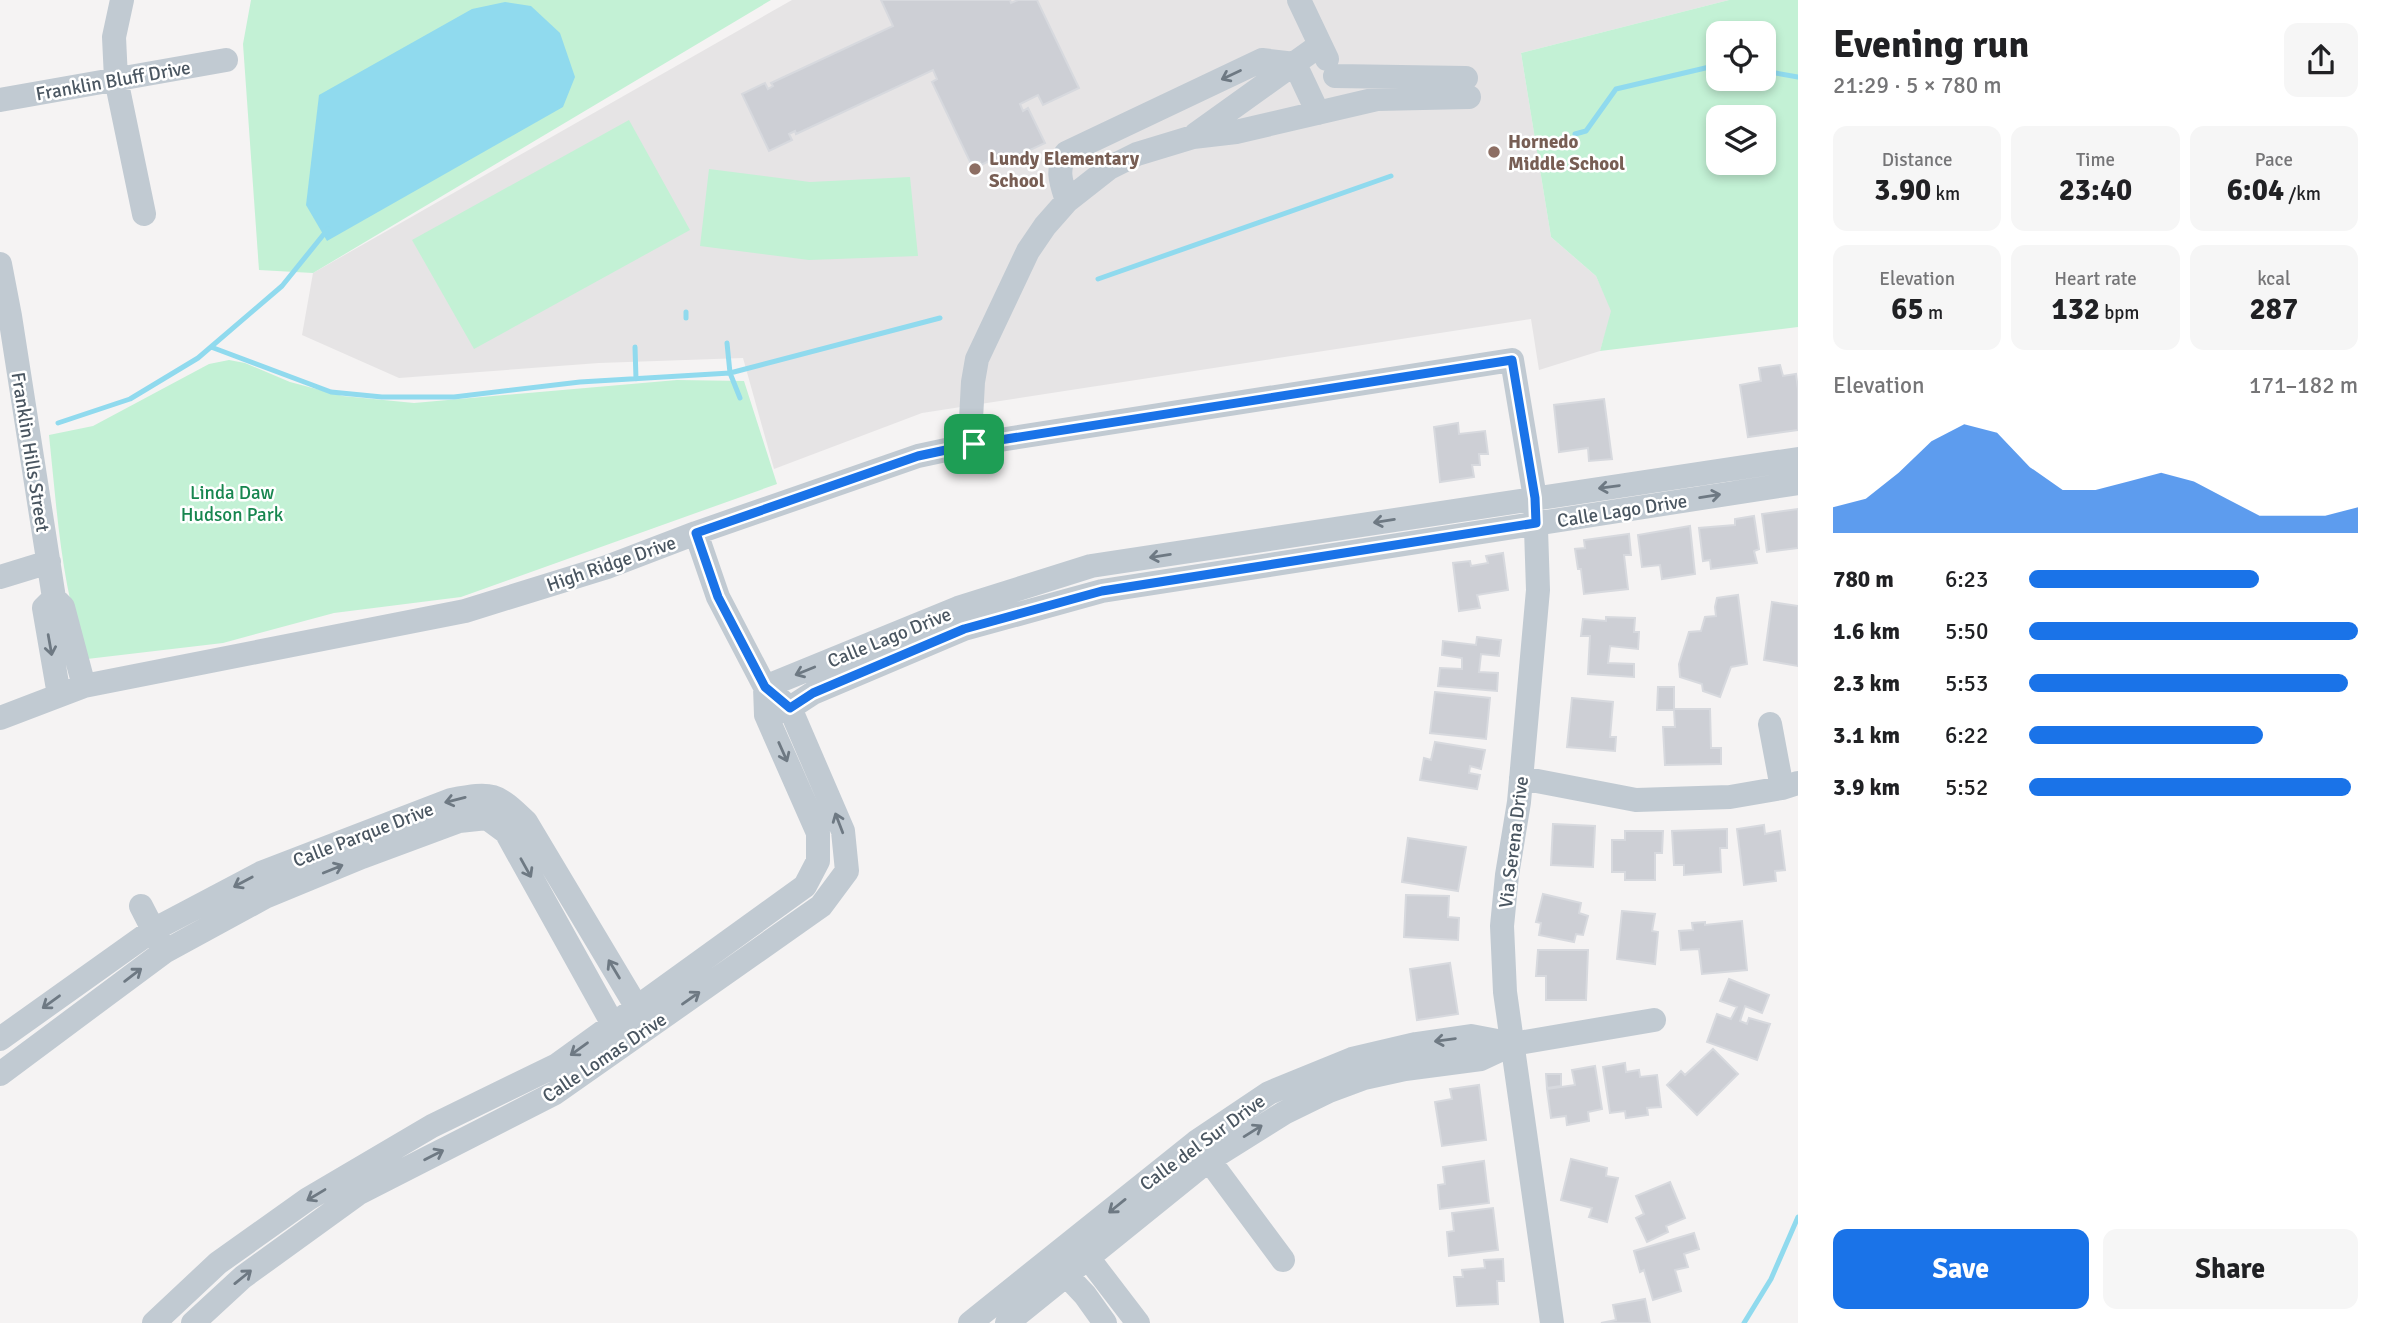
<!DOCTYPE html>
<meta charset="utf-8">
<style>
body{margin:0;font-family:Signika,sans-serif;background:#f6f6f6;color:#202124;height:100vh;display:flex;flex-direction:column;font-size:26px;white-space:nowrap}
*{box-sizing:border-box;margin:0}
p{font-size:23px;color:#757577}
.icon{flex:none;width:38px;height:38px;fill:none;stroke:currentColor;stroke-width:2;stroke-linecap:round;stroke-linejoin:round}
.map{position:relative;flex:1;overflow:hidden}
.details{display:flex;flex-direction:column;background:#fff;width:595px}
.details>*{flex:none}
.fabs{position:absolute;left:1706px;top:21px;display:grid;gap:14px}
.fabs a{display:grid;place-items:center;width:70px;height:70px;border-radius:14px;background:#fff;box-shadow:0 4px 10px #0003;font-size:35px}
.pin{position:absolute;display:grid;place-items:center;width:60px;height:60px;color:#fff;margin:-30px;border-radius:14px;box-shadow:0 4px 10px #0006}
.round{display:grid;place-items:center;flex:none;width:74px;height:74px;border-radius:14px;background:#f6f6f6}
.head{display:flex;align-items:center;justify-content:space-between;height:119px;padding:0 35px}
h1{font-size:38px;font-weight:700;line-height:52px}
.metrics{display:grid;grid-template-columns:repeat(3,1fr);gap:10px;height:119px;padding:7px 35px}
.metrics div{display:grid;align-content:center;border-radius:14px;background:#f6f6f6;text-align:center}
.metrics b{font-size:30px;font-weight:700}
.metrics small{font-size:19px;font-weight:400}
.metrics p{font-size:19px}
.chart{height:196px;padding:14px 35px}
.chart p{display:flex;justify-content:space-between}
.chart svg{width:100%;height:126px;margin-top:7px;fill:#1a73e8;opacity:.7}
.cta{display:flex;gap:14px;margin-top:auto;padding:14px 35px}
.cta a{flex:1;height:80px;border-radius:14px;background:#1a73e8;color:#fff;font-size:28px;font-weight:700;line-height:80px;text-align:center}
.cta a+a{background:#f6f6f6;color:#202124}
ul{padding:0 35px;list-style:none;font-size:23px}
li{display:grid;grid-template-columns:112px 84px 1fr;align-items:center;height:52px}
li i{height:18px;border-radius:9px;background:#1a73e8}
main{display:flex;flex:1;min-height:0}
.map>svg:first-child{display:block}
.education{fill:#e6e4e5}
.green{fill:#c3f1d5;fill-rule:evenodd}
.water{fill:#90daee}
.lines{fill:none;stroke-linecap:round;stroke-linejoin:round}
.stream{stroke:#90daee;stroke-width:5}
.building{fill:#cdcfd5;stroke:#d7d9de;stroke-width:2}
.minor{stroke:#c1cad2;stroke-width:24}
.oneway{stroke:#6e7983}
.route-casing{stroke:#fff;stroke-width:14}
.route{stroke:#1a73e8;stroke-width:9}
.education-dot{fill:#8d6e63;stroke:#fff;stroke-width:2.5}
.labels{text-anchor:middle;stroke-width:5;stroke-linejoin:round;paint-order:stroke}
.street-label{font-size:19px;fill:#4a5661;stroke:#fff}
.education-label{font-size:19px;font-weight:bold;fill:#785e54;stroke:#fff;text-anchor:start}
.park-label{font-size:19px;fill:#17864f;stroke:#fff}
</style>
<main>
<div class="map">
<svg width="1798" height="1323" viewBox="0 0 1798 1323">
<rect width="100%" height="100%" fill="#f5f3f3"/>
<path class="education" d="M792,0H1729L1521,53L1551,237L1596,276L1612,311L1600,351L1539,370L1531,319L922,413L774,469L743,358L599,363L399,378L302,335L313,273Z"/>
<path class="green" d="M251,0H771L313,273L259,270L243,44Z
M1729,0H1798V327L1600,351L1611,311L1596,276L1551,237L1521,53ZM1718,33H1764V79H1718ZM1718,117H1764V163H1718Z
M629,120L690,230L474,349L412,240Z
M709,169L810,182L910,177L918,256L809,260L700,246Z
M229,360L245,363L290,382L343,396L414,403L677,380L744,381L777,484L461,597L334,613L223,643L87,659C61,588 57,510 49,435L93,426L209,364Z"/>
<path class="water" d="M505,2L531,6L560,33L575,77L563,107L327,241L306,205L319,95L472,9Z"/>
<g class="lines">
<path class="stream" d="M1764,71L1798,77
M1575,134L1586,131L1616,89L1718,65
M1098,279L1391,176
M686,312V318
M727,343L730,373L740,398
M211,347L331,392L382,397H454L580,382L730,373L940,318
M635,347L636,379
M58,423L130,399L198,358L282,286L328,229
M1744,1323L1771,1279L1798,1217"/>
</g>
<path class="building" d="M881,0H1010L1011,3L1018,0H1037L1079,88L1043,105L1038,95L1020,104L1023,111L1028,108L1045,143L994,167L991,160L981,165L980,162L972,166L932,82L937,79L933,70L796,134L795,131L789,134L792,140L769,151L742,94L765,83L768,89L773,86L771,83L893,26Z
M1780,365L1783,376L1796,374L1798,389V430L1748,437L1740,385L1761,381L1759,368Z
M1604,399L1612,459L1589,461L1588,448L1559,452L1554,405Z
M1458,423L1459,434L1485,431L1488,454H1479L1480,465H1472L1474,477L1440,482L1434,427Z
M1798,509V548L1767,552L1762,514Z
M1754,516L1759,549L1754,551L1757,563L1711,569L1710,560L1703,561L1699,528L1735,525V519Z
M1690,526L1695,574L1662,579L1660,565L1642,567L1638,535Z
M1629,534L1631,555H1624L1628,589L1584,594L1581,569H1578L1575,549L1585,548L1584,540Z
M1503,553L1508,590L1477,595L1480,608L1459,611L1453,563L1470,561L1471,566L1488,563L1486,556Z
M1738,595L1747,664L1731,667L1720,697L1703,691L1702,684L1680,677L1679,664L1689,632L1701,631L1705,617L1716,616L1715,607L1717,598Z
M1772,602L1798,606V666L1764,660Z
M1606,617L1635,618L1634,632H1639L1638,649L1610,646L1608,663L1634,664V677L1588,674L1590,636H1581L1583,619L1606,621Z
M1477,637L1501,640L1499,656L1481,654L1479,672L1498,673L1497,691L1438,686L1440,668L1462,669V658L1442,655L1443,641L1476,645Z
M1658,687H1674V710H1657Z
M1435,692L1490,698L1486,739L1430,733Z
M1572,698L1613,702L1610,737H1616L1615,751L1567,747Z
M1674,709H1710L1711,748H1721V764L1665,765L1663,727H1675Z
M1435,742L1485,750L1481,769L1470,766L1469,773L1480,775L1477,789L1420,780L1424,758L1431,760Z
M1553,824L1595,826L1593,867L1551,865Z
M1764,825L1765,834L1780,831L1785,870L1775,871L1776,881L1744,885L1737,829Z
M1727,829V848H1720L1721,872L1684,875V865H1674L1672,831Z
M1625,831H1663L1662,853H1655V880H1625V872H1612V840H1625Z
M1408,838L1466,847L1458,891L1402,882Z
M1543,894L1581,903L1579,913L1588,916L1583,935L1576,934L1574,942L1539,935L1541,923L1536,922Z
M1406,895L1449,896L1448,917L1459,918L1458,940L1404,937Z
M1622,911L1655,914L1652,931L1658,932L1655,964L1617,959Z
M1742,921L1747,970L1702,974L1699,949L1681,950L1679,931L1693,930L1692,923L1705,922V925Z
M1538,950H1588L1586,1000H1546V976H1536Z
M1450,963L1458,1014L1417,1020L1410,969Z
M1729,979L1769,995L1762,1013L1745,1006L1740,1021L1747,1024L1749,1018L1770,1024L1757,1060L1707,1042L1717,1014L1731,1019L1737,1007L1720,1001Z
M1713,1049L1738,1074L1697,1115L1667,1085L1681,1071L1685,1075Z
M1625,1063L1626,1072L1639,1070L1640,1077L1657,1075L1661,1107L1647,1108L1648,1115L1626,1118L1625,1111L1610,1113L1603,1067Z
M1595,1066L1602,1109L1588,1112L1589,1121L1567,1125L1566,1116L1551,1118L1547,1089L1575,1085L1572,1070Z
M1546,1074H1561V1086L1547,1088Z
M1479,1085L1486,1140L1442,1146L1435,1102L1452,1099L1450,1089Z
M1571,1159L1607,1168L1606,1176L1618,1178L1607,1222L1589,1217L1592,1208L1561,1200Z
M1484,1161L1489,1203L1440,1209L1438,1185L1445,1184L1443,1167Z
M1670,1182L1685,1218L1666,1226L1668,1232L1647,1242L1636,1218L1644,1214L1636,1196Z
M1493,1208L1498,1250L1449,1256L1447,1232L1454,1231L1452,1213Z
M1694,1233L1699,1249L1684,1254L1688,1267L1675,1270L1681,1291L1653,1300L1644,1270L1640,1272L1634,1251Z
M1503,1259L1504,1281H1497L1498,1304L1457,1306L1454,1277H1463L1462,1270L1485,1268L1484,1260Z
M1645,1299L1650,1323H1601L1616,1320L1613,1305Z"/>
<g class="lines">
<path class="minor" d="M122,0L114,37L116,79L144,214
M1299,0L1327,59
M1295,64L1318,113
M1335,76L1466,78
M0,100L226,60
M1196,134L1320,45
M1067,201C1061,182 1056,171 1066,153L1262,60L1295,64
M0,264L10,316L54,598L63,607L84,686
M974,444L971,419L973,382L977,359L1028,251L1045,226L1067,201L1109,168L1137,154L1193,137L1236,132L1377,99L1469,97
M0,577L49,562
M54,598L44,608L59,695
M765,687L958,608L1091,566L1798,459
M766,715L790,708L813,693L964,629L1102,591L1798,483
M0,718L84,686L465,611L607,567L696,533L918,456L974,444L1512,360L1535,498L1538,590L1519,802L1507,875L1502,926L1505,992L1552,1323
M1770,724L1782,788
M1521,778L1636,800L1730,797L1782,788L1798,783
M141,906L161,945
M0,1039L153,930L261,873L451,800C493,792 496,793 526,822L645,1021
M0,1074L164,952L265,897L362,857L459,821L487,818L506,832L620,1037
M1200,1148L1283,1260
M1079,1246L1138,1323
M1056,1264L1085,1295L1105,1323
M154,1323L218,1263L308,1199L432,1126L557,1065L805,886L818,861V833L766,715L765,687L718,597L696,533
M193,1323L243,1277L359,1193L555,1093L821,906L847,871L843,831L790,708L778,698
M970,1323L1196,1142L1269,1093L1352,1059L1416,1044L1471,1036L1513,1044
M1007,1323L1209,1160L1284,1113L1329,1091L1364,1078L1405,1069L1481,1059L1513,1044L1654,1020"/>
</g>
<defs><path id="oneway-shaft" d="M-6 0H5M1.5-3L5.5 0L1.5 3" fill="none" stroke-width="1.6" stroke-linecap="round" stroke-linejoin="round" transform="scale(1.75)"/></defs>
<g class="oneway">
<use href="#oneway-shaft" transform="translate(1231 75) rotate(155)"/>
<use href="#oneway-shaft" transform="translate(1609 487) rotate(172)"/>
<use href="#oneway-shaft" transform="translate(1710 496) rotate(-9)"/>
<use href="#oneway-shaft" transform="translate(1384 521) rotate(171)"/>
<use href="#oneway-shaft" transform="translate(1160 556) rotate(171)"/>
<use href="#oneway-shaft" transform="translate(50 645) rotate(80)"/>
<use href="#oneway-shaft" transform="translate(805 671) rotate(158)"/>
<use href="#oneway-shaft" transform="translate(783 752) rotate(66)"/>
<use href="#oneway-shaft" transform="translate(455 800) rotate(166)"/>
<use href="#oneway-shaft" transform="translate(839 823) rotate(-111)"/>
<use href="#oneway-shaft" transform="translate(526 868) rotate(61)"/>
<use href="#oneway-shaft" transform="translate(333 869) rotate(-22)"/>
<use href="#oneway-shaft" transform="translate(243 882) rotate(152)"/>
<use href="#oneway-shaft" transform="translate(614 969) rotate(-121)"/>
<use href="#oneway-shaft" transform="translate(133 975) rotate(-37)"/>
<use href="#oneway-shaft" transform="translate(691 998) rotate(-35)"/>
<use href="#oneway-shaft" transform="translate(51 1002) rotate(144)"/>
<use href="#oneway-shaft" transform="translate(1445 1040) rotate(172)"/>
<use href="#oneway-shaft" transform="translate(579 1049) rotate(144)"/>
<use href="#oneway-shaft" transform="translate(1253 1131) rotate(-32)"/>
<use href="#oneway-shaft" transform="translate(434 1155) rotate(-27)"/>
<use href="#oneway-shaft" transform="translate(316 1195) rotate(149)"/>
<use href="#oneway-shaft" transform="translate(1117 1206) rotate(141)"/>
<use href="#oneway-shaft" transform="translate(243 1277) rotate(-39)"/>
</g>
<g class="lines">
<g class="route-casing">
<path id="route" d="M1512,360L1535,498L1536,523L1102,591L964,629L813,693L790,708L765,687L718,597L696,533L918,456L974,444Z"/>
</g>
<use href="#route" class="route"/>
</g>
<g class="education-dot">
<circle cx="1494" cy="152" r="7"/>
<circle cx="975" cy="169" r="7"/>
</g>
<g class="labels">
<g class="street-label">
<text transform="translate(113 80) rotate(-10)" y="7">Franklin Bluff Drive</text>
<text transform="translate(31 452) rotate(81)" y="7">Franklin Hills Street</text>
<text transform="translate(1622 510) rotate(-9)" y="7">Calle Lago Drive</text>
<text transform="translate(611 563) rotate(-19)" y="7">High Ridge Drive</text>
<text transform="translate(889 637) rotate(-22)" y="7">Calle Lago Drive</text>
<text transform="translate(363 834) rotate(-21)" y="7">Calle Parque Drive</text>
<text transform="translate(1513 842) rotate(-83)" y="7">Via Serena Drive</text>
<text transform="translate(604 1057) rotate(-34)" y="7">Calle Lomas Drive</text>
<text transform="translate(1202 1142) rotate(-36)" y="7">Calle del Sur Drive</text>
</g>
<g class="education-label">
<text x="1508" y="148">Hornedo<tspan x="1508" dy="22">Middle School</tspan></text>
<text x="989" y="165">Lundy Elementary<tspan x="989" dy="22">School</tspan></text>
</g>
<g class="park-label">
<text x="232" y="499">Linda Daw<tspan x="232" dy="22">Hudson Park</tspan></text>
</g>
</g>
</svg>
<div class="fabs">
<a><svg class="icon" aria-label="locate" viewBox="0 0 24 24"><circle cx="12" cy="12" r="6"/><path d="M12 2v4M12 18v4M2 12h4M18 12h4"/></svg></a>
<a><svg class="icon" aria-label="layers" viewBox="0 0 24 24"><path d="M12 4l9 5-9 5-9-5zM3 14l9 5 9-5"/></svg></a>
</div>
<div class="pin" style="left:974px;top:444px;background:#1e9e55"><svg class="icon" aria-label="arrive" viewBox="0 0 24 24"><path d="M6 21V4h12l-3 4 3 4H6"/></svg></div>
</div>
<section class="details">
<div class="head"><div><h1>Evening run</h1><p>21:29 · 5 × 780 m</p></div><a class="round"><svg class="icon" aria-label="share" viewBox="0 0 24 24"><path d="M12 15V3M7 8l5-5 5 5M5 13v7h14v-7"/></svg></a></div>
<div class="metrics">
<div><p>Distance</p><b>3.90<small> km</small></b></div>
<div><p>Time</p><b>23:40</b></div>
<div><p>Pace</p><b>6:04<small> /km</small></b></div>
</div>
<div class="metrics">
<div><p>Elevation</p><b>65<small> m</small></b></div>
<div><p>Heart rate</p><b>132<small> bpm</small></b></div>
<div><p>kcal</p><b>287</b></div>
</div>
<div class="chart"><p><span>Elevation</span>171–182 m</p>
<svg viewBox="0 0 160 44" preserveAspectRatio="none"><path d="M0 44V35L10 32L20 23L30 12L40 6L50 9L60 21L70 29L80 29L90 26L100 23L110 26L120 32L130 38L140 38L150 38L160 35V44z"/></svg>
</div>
<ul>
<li><b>780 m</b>6:23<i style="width:70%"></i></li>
<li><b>1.6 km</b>5:50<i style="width:100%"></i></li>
<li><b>2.3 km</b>5:53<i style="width:97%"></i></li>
<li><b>3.1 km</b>6:22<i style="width:71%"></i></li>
<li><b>3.9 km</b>5:52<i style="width:98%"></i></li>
</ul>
<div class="cta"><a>Save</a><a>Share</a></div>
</section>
</main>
